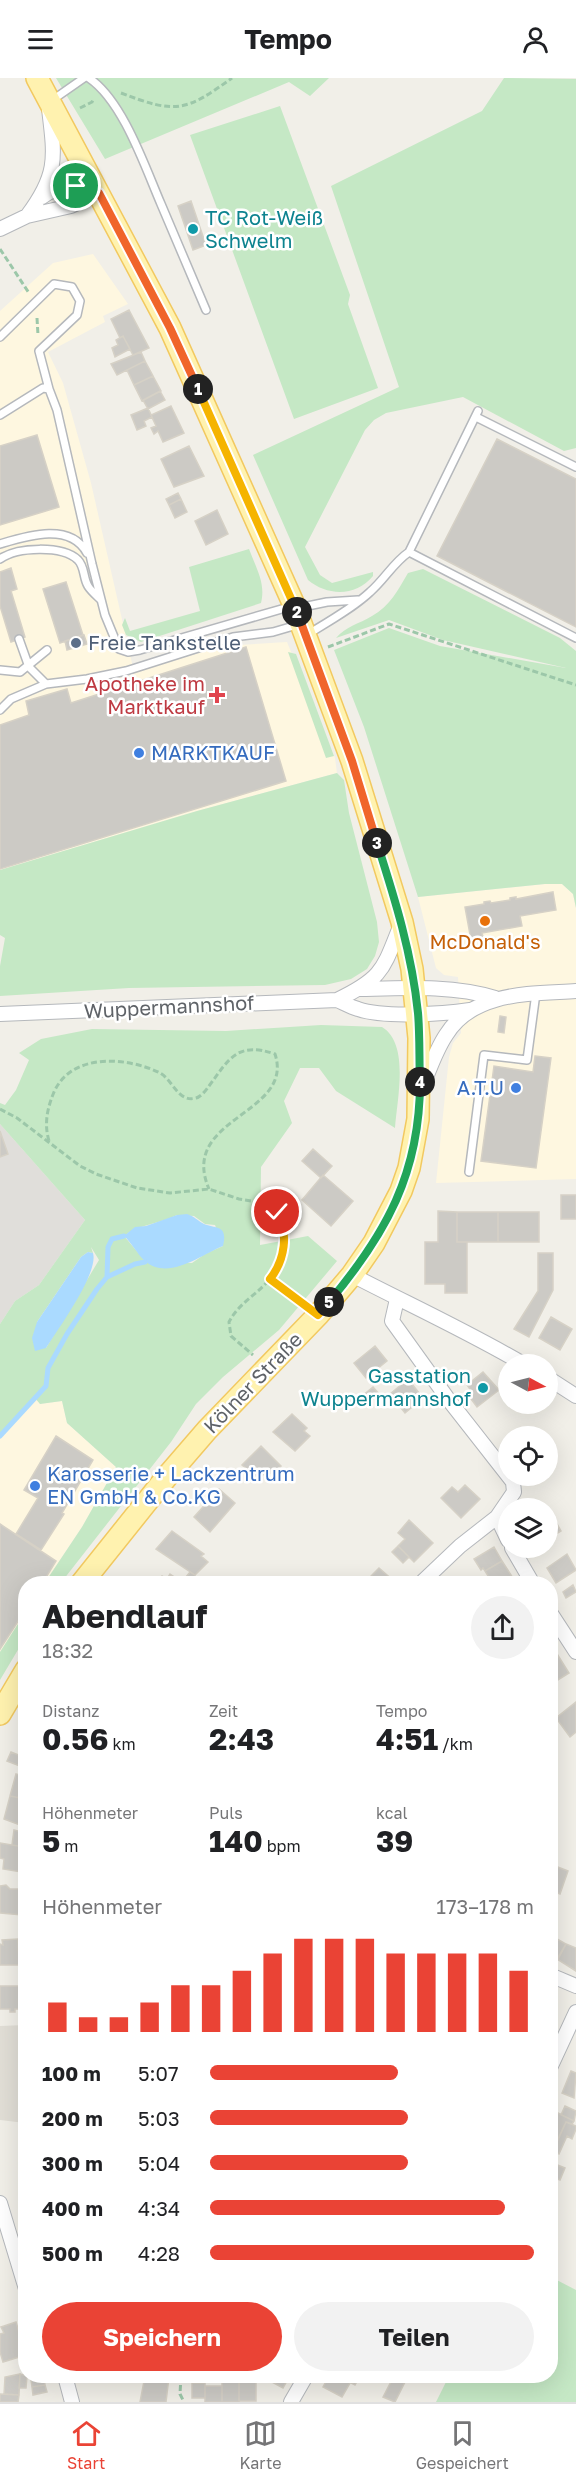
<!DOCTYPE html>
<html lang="de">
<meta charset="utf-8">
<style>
body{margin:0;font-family:"Golos Text",sans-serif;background:#f2f2f2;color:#202124;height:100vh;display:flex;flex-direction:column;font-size:22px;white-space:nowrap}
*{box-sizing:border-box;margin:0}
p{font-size:20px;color:#757577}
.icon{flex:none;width:33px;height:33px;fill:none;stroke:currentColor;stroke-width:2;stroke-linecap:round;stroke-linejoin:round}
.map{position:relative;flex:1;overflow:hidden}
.panel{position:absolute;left:18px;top:1498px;width:540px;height:807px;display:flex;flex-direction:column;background:#fff;border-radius:24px;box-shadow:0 6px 24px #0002}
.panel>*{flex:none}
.needle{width:39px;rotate:97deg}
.controls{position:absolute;left:498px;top:1276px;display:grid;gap:12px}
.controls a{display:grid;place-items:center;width:60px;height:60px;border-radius:50%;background:#fff;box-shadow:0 6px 24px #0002;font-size:30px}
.pin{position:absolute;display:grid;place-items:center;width:51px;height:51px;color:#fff;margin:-26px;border:3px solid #fff;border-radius:50%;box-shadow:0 2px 6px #0007}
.km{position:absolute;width:30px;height:30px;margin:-15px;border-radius:50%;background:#222;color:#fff;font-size:16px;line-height:30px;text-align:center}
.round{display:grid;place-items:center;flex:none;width:63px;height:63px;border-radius:32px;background:#f2f2f2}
.headline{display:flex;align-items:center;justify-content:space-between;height:102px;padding:0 24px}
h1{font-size:33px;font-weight:700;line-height:45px}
.figures{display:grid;grid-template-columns:repeat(3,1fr);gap:9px;height:102px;padding:6px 24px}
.figures div{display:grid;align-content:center}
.figures b{font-size:30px;font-weight:700}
.figures small{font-size:16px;font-weight:400}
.figures p{font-size:16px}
.chart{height:168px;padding:12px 24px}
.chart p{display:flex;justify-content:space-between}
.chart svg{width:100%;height:108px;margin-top:6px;stroke:#ea4335;stroke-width:6}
.primary-button{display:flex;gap:12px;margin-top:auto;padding:12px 24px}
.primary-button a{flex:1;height:69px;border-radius:36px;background:#ea4335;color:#fff;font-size:24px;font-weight:700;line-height:69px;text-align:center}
.primary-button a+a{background:#f2f2f2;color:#202124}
ul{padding:0 24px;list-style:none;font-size:20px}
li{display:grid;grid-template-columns:96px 72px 1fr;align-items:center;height:45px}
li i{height:15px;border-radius:8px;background:#ea4335}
header{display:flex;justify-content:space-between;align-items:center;height:78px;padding:0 24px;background:#fff;font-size:27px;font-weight:700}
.dock{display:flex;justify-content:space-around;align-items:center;height:84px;border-top:2px solid #e0e0e0;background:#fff;font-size:16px;color:#757577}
.dock a{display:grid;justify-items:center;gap:3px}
.dock .current{color:#ea4335}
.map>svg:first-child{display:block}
.commercial{fill:#fef7e0}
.industrial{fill:#e0deda}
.education{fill:#e1ded6}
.green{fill:#c5e8c5;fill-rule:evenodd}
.water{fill:#aadaff}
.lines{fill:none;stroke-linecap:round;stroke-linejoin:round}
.stream{stroke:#aadaff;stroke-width:5}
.building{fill:#cccac5;stroke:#d6d1c6;stroke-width:1.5}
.lane-casing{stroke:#b5b8bc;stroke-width:10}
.street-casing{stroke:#b5b8bc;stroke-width:16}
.primary-casing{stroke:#f2c960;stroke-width:24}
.path{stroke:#9cc7a9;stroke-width:3;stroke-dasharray:6 3;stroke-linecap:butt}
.lane{stroke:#fff;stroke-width:7}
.street{stroke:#fff;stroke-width:14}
.primary{stroke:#fff2af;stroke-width:21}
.split-1-casing{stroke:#fff;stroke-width:12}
.split-2-casing{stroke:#fff;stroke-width:12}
.split-3-casing{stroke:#fff;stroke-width:12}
.split-4-casing{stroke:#fff;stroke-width:12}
.split-5-casing{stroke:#fff;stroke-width:12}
.split-6-casing{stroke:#fff;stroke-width:12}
.split-1{stroke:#f0652b;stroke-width:8}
.split-2{stroke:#f5b400;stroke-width:8}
.split-3{stroke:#f0652b;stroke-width:8}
.split-4{stroke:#22a559;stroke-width:8}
.split-5{stroke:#22a559;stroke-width:8}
.split-6{stroke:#f5b400;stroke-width:8}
.culture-dot{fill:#0f9aa8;stroke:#fff;stroke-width:2}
.service-dot{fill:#5c6f8a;stroke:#fff;stroke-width:2}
.health-dot{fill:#e0444e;stroke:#fff;stroke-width:2}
.shop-dot{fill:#3f7fe0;stroke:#fff;stroke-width:2}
.food-dot{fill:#e8710a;stroke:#fff;stroke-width:2}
.labels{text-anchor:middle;stroke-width:5;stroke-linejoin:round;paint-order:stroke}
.culture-label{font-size:20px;fill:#0d838f;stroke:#fff;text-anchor:start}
.service-label{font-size:20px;fill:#4e5e75;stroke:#fff;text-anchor:start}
.health-label{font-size:20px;fill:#be3a42;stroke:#fff;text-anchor:end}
.shop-label{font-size:20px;fill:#366cbe;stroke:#fff;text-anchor:start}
.food-label{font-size:20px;fill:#c56008;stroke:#fff}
.street-label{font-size:20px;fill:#5f6368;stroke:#fff}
</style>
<header><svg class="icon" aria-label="menu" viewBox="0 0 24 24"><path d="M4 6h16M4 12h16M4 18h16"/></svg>Tempo<svg class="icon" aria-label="person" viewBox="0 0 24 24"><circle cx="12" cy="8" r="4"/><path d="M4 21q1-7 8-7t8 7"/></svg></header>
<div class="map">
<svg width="576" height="2324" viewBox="0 0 576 2324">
<rect width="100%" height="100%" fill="#f1efe8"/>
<path class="commercial" d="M93,176L128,226L103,238L105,244L48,274L63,305L91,405L134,594L223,568L287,564L335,680L337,695L197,733L0,792V233L53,185Z
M545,806H562L573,816L576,830V1101L436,1105L449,979L453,965L461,955L458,899L444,897L436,890L418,819Z
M34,1318L40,1326L62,1323L67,1345L116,1389L82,1449L44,1506H26L25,1535L0,1574V1356Z"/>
<path class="industrial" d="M0,1046L85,1142L39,1207L15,1223L0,1246Z"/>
<path class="education" d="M25,1947V2045L0,2042V1948Z"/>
<path class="green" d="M56,0H329L310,18L289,4L105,81Z
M504,0L576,1V370L564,373L463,319L386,335L374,342L365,352L305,469L320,497L332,505L373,494V498C356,519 327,518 308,502L253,377L399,309L331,108L482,33Z
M280,28L350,217L348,226L378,310L294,341L190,57Z
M249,471C256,490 266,505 261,525L141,564L126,557L122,547L125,540L130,553L200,533L189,489Z
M423,491L560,560L576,573V830L573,816L562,806H545L418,819L364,649L334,572L389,550L440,568L566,590L443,562L389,542L336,560C346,548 359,546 372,538C390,528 398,512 408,495Z
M288,574L296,576L334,678L326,680Z
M337,695L344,702L349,735L377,844L379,864L375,878L367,891L351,901L325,907L129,910L0,918V888L5,860L0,857V792L197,733Z
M321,947L382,949C410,966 397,1021 395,1050L336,1013L319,990H300L284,1023L292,1045L261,1089L260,1167L308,1158L337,1183L279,1252L223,1299L196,1326L171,1364L60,1506H44L82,1449L116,1389L67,1345L62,1323L40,1326L34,1319L0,1356V1246L15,1223L39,1207L85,1142L0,1046V1025L5,1027L16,1012L29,982L19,975L41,961L92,951L226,953ZM177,1137L194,1138L205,1146L215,1147L223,1168L205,1176L192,1185L146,1184L124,1158C139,1146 159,1146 177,1137ZM91,1169L99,1182L46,1270L37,1244L81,1179L88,1174L93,1175Z
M25,1535V1560L0,1602V1574Z
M551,2199L576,2212V2324H436L449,2298H550Z"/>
<path class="water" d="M187,1136C194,1138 198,1143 204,1146C217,1151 228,1147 223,1168C201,1177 168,1203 145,1183C137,1176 132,1165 124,1158L135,1149L146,1148L177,1137Z
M88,1174L93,1175C99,1195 58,1251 46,1270L35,1273L32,1260L37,1244L81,1179Z"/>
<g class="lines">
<path class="stream" d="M107,1199L108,1169L112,1161L124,1158
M0,1358L46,1308L48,1290L67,1256L97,1211L107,1199L135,1186L145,1184"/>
</g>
<path class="building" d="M191,123L206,167L193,172L178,128Z
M129,232L149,270L133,277L123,258L120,260L111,241Z
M123,258L130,271L115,279L112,270L118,267L116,262Z
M141,274L145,283L117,297L111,286Z
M145,283L153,298L134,307L127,292Z
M153,298L161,313L142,323L134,307Z
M160,313L165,322L148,331L143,322Z
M171,328L184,355L163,364L158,353L154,356L151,350L156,348L151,337Z
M148,330L152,339L144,343L146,348L137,352L131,337Z
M37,357L59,429L0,447V368Z
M497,361L576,401V549L437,478Z
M189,368L204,398L174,409L161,381Z
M178,415L181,421L169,427L166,421Z
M181,421L187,434L175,440L169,427Z
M217,432L228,456L206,467L195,443Z
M11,490L17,511L11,513L25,559L11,564L0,528V494Z
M66,504L83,557L60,565L43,511Z
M84,557L87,566L67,572L65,563Z
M246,569L286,703L0,791V647L29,637L26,623L67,611L71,625Z
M553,814L556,832L520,838L522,848L482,855L483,859L471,862L465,829L484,826V824L490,823L491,825L510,822V820L516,819V821Z
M500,938L506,939L504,955L498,954Z
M535,978L551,980L536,1090L481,1083L494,988L533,994Z
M0,1053L8,1076L0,1079Z
M313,1071L332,1088L321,1100L302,1083Z
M323,1097L353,1123L331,1148L302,1122Z
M561,1117H576V1141H561Z
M438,1133L457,1134V1164H467V1215H445V1206H425V1164H438Z
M457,1134H498V1164H457Z
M498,1134H539V1164H498Z
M538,1175H553V1212L529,1259L514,1251L538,1213Z
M551,1239L572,1251L560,1272L539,1260Z
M375,1268L387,1283L366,1300L354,1285Z
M483,1294L499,1312L477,1329L468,1317L472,1314L467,1307Z
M408,1301L423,1320L405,1335L390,1316Z
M373,1309L379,1316L368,1325L362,1318Z
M292,1336L307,1350L304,1353L310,1358L295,1373L273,1354Z
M56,1358L93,1382L62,1435L64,1436L41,1472L16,1456L38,1420L24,1412Z
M261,1368L281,1388L273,1397L267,1392L259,1402L242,1387Z
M465,1407L480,1421L461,1440L441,1420L452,1409L458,1414Z
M219,1411L235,1425L210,1454L194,1439Z
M551,1435L561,1453L548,1461V1437Z
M409,1442L433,1465L414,1484L398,1468L405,1461L398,1455Z
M0,1446L56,1483L42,1506H26V1531L0,1571Z
M172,1453L204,1476L201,1478L208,1484L195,1497L156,1471Z
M398,1468L409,1479L403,1485L392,1474Z
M494,1469L502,1483L485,1493L483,1490L481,1492L474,1481Z
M567,1476L576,1492L556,1505L547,1490Z
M502,1483L513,1500L504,1506H493L485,1493Z
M379,1490L394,1503V1506L365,1504Z
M190,1494L202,1502L199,1506L182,1504Z
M170,1496L185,1506H156L162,1498L167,1501Z
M573,1507L576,1514L566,1520L563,1514Z
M554,1571L569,1595L550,1607V1574Z
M576,1624V1654L570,1659L556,1640Z
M11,1674L26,1680L25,1690L7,1683Z
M16,1696L26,1699V1721L10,1718Z
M10,1718L26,1721V1746L20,1745V1747L4,1741Z
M14,1752L26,1755L24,1769L12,1767Z
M0,1765L24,1769L21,1794L3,1791L4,1781L0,1780Z
M550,1786L568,1793L560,1816L550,1812Z
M6,1807L10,1811H26L22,1837L0,1835V1808Z
M550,1857L566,1866L557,1883L550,1879Z
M18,1861L19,1887H0V1866L3,1867L2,1862Z
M566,1866L576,1870V1893L557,1881Z
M0,1908H23V1931H15V1934H10V1931H0Z
M571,1993L576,1995L574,2020L562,2015Z
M565,2028L576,2033L574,2043L561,2037Z
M554,2033L574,2043L572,2046L566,2044L556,2065L550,2063V2041Z
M566,2044L576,2048V2051L572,2061L567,2058L559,2076L553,2073Z
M550,2084L565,2090L560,2102L550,2098Z
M16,2244L26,2277L3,2284L0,2274V2256L4,2255L1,2249Z
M20,2296L27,2298L26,2310H19Z
M20,2296L19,2317L4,2316L5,2299Z
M145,2298L169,2299L166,2324H140Z
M256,2298V2323H239V2299Z
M273,2298H282L288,2301L283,2310L270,2303Z
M329,2298H338L350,2305L342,2319L323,2309Z
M338,2298H360L355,2307Z
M394,2298H408L395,2324L383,2319Z
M44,2300L45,2307L32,2309L31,2302Z
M239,2303V2324H222V2304Z
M192,2305H205V2320H192Z
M45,2307L47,2314L33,2317L32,2309Z
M205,2308H222V2324H205Z
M0,2316L19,2317L18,2324H0Z"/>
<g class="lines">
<g class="lane-casing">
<path id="lane" d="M89,0C123,23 145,89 161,126C176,162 191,197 206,232
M51,23L84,0
M0,259L54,206L72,209L80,223L77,237L39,273L49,311
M0,337L43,310L49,311L57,332L92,486L105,537L119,571L128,574L140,572L292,528
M476,339L576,389
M0,466C27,458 70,444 87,475
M409,474L576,560
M0,481C17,469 62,467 78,482C85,489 83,500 88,508C91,513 97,518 101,522
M298,530L327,524L358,522
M308,556C328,544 353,530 370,514C385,501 393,485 409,474L478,333
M19,561L29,589L46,606
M0,592L20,594L47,572
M0,632L11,621L46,606L87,601L126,593L233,559L273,554L297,547
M469,1094L484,977L527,982L536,915"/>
</g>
<g class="street-casing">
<path id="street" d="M42,119C62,105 77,106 99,115
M27,138C58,97 55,80 49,31
M0,151L27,138L71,128L99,115
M360,911C404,910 453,907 495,920
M337,922C344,925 351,929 358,931C384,940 443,936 470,932
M0,936L337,922C385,899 383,890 402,844
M423,1007C430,990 436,972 446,957C473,913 531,916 576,913
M352,1197C410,1227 469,1254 525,1287
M397,1221L392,1243L448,1321L513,1404L514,1414L497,1439L508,1462
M548,1300L576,1318
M512,1470L533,1506
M420,1506L460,1468L497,1439
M550,1534L576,1574
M550,1897L576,1908
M550,1990L576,1934
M0,2125L26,2211
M65,2298L72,2324
M291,2324L306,2298"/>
</g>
<g class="primary-casing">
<path id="primary" d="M37,0L170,250L294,527L352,683L402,844L412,891L419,960L418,1041L409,1090L401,1113L374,1165L352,1197L318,1237L207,1352L169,1396L81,1506
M0,1636L26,1592"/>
</g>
<path class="path" d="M121,15C176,36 185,34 232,0
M80,30L92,24L94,20
M0,171L29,215
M37,240L38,257
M328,569L389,546L576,607
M0,1031L17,1040L80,1088L96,1096L137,1110L170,1115L209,1111L239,1121L269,1126C289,1148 289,1181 268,1203C255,1218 239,1225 229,1244L231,1258L253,1277
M49,1063C44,1046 47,1031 54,1014C72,974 128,979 160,995C173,1002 178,1025 196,1020C201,1019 206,1012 209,1008C229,981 237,963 275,976C295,1037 178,1039 209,1111
M270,1201L305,1226
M181,2298L180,2316L184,2324"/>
<use href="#lane" class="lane"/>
<use href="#street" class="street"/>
<use href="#primary" class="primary"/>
</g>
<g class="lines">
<g class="split-1-casing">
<path id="split-1" d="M76,108L99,115L170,250L198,311"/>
</g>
<g class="split-2-casing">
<path id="split-2" d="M198,311L297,534"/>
</g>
<g class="split-3-casing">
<path id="split-3" d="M297,534L352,683L377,765"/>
</g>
<g class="split-4-casing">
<path id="split-4" d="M377,765C395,821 412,876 418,935C420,958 419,981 420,1004"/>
</g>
<g class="split-5-casing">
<path id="split-5" d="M329,1224C386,1156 420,1095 420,1004"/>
</g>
<g class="split-6-casing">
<path id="split-6" d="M277,1134C289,1155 285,1182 270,1201L318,1237L329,1224"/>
</g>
<use href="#split-1" class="split-1"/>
<use href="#split-2" class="split-2"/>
<use href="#split-3" class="split-3"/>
<use href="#split-4" class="split-4"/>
<use href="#split-5" class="split-5"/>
<use href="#split-6" class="split-6"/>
</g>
<g class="culture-dot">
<circle cx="193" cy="151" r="6"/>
<circle cx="483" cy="1310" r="6"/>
</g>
<circle class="service-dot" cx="76" cy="565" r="6"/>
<path class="health-dot" d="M214 608h6v6h6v6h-6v6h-6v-6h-6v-6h6z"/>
<g class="shop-dot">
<circle cx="139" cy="675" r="6"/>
<circle cx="516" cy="1010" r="6"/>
<circle cx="35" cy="1408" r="6"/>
</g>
<circle class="food-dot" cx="485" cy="843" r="6"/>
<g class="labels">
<g class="culture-label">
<text x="205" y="147">TC Rot-Weiß<tspan x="205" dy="23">Schwelm</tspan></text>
<text x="471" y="1305" text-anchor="end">Gasstation<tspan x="471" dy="23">Wuppermannshof</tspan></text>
</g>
<g class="service-label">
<text x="88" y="572">Freie Tankstelle</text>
</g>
<g class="health-label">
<text x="205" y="613">Apotheke im<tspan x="205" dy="23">Marktkauf</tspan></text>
</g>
<g class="shop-label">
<text x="151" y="682">MARKTKAUF</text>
<text x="504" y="1017" text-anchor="end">A.T.U</text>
<text x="47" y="1403">Karosserie + Lackzentrum<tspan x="47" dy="23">EN GmbH &amp; Co.KG</tspan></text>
</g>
<g class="food-label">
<text x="485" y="871">McDonald's</text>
</g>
<g class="street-label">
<text transform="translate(169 929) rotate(-3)" y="7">Wuppermannshof</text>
<text transform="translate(253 1305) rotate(-46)" y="7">Kölner Straße</text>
</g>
</g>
</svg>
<div class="controls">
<a><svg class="needle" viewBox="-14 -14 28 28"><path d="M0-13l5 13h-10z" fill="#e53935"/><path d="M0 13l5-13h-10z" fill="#757577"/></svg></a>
<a><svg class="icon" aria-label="locate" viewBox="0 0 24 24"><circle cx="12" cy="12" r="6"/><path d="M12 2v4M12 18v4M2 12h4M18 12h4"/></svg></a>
<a><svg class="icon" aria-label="layers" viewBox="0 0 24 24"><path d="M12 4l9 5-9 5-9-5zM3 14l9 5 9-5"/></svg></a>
</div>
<div class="pin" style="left:76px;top:108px;background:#1e9e55"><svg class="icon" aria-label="arrive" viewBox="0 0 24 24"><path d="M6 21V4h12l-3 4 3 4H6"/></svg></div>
<div class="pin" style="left:277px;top:1134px;background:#d93025"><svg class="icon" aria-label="check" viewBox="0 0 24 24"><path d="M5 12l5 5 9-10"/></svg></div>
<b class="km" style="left:198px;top:311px">1</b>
<b class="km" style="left:297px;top:534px">2</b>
<b class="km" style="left:377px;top:765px">3</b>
<b class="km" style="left:420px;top:1004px">4</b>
<b class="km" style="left:329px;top:1224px">5</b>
<section class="panel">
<div class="headline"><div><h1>Abendlauf</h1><p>18:32</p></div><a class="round"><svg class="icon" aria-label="share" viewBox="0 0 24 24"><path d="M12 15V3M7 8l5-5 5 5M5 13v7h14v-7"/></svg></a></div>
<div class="figures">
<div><p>Distanz</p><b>0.56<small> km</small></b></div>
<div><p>Zeit</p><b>2:43</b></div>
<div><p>Tempo</p><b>4:51<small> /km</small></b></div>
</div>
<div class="figures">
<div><p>Höhenmeter</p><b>5<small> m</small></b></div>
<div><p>Puls</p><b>140<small> bpm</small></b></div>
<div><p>kcal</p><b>39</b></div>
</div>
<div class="chart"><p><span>Höhenmeter</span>173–178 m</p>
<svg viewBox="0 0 160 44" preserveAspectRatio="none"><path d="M5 44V32M15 44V38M25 44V38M35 44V32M45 44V25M55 44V25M65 44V19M75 44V12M85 44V6M95 44V6M105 44V6M115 44V12M125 44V12M135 44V12M145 44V12M155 44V19"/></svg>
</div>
<ul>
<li><b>100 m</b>5:07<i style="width:58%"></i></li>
<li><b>200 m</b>5:03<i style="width:61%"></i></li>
<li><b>300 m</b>5:04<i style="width:61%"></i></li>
<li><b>400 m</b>4:34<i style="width:91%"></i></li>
<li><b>500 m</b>4:28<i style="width:100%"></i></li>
</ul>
<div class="primary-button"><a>Speichern</a><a>Teilen</a></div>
</section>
</div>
<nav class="dock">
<a class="current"><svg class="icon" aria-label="home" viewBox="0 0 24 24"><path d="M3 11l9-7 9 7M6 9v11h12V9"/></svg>Start</a>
<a><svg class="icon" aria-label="map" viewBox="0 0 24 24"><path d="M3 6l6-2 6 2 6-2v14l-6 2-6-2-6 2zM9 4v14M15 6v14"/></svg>Karte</a>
<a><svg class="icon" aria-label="saved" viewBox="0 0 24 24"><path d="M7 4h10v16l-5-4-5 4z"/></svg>Gespeichert</a>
</nav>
